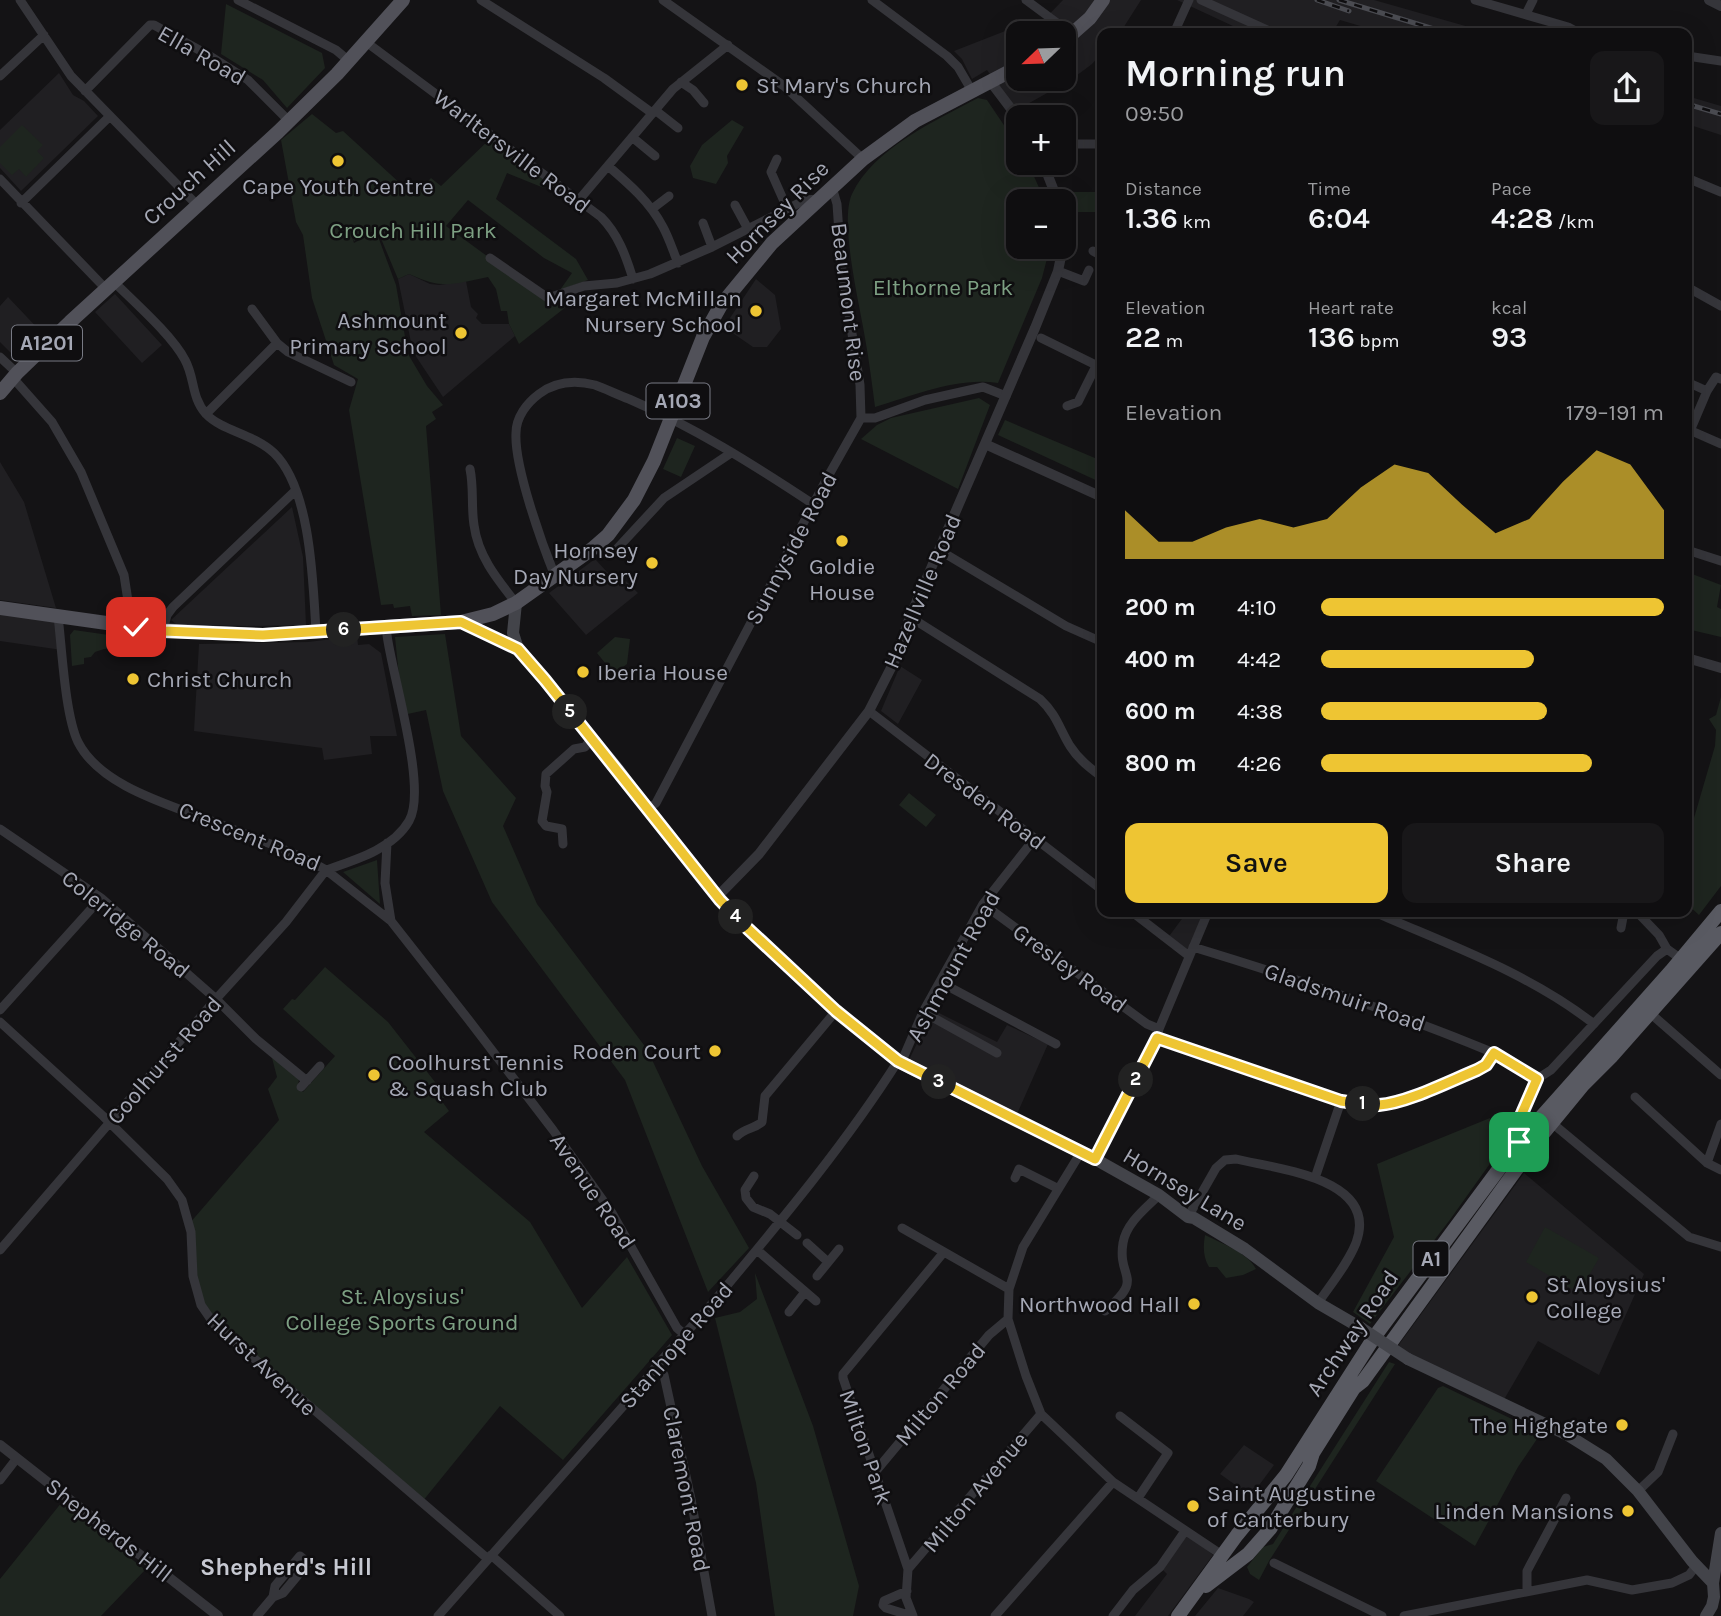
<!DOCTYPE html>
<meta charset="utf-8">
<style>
body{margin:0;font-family:Karla,sans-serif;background:#181719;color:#f1f3f6;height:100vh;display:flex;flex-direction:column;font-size:26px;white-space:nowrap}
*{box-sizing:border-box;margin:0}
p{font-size:23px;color:#9b9c9f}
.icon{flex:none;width:38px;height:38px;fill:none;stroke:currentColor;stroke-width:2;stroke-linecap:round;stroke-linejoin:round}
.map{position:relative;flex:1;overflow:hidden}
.side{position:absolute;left:1097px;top:28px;width:595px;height:889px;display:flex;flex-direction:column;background:#0f0e10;border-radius:14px;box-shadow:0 7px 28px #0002,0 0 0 2px #2f2e30}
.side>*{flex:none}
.needle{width:46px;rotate:247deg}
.tools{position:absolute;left:1006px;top:21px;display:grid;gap:14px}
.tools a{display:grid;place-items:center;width:70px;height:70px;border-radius:14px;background:#0f0e10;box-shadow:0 7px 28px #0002,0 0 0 2px #2f2e30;font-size:35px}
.pin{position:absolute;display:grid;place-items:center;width:60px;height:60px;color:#fff;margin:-30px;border-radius:14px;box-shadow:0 4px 10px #0006}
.km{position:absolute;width:35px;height:35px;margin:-18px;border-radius:50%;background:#222;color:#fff;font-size:19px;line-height:35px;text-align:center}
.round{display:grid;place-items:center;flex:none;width:74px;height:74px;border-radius:14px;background:#181719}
.head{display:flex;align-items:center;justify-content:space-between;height:119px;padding:0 28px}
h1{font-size:38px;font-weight:600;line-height:52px}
.metrics{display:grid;grid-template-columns:repeat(3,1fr);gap:10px;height:119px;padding:7px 28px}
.metrics div{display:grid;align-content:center}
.metrics b{font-size:30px;font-weight:600}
.metrics small{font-size:19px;font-weight:400}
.metrics p{font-size:19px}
.chart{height:196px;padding:14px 28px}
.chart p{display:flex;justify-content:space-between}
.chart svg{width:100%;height:126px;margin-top:7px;fill:#eec533;opacity:.7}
.action{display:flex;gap:14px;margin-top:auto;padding:14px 28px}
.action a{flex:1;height:80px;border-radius:14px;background:#eec533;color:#111;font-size:28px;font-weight:600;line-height:80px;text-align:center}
.action a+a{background:#181719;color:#f1f3f6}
ul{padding:0 28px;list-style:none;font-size:23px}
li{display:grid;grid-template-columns:112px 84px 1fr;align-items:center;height:52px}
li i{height:18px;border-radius:9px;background:#eec533}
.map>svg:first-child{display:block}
.built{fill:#201f22}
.green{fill:#1e251f}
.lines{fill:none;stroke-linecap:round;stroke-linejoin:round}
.minor{stroke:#35353a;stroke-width:9}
.tertiary{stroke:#35353a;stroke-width:10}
.secondary{stroke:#43444a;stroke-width:12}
.primary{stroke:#515159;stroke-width:14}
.trunk{stroke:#595a62;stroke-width:14}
.rail-casing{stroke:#4a4b51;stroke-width:5}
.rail{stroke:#0f0e10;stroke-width:2.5;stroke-dasharray:8;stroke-linecap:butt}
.secondary-bridge{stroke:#43444a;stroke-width:12}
.route-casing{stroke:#fff;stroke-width:14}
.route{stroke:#eec533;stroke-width:9}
.poi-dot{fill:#eec533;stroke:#0f0e10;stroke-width:2.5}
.labels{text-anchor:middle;stroke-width:5;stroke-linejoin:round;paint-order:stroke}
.shield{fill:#0f0e10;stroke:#787a84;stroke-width:2}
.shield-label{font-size:21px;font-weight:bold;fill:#a5a8b5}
.street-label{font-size:23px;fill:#a5a8b5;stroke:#0f0e10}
.poi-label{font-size:23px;fill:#a5a8b5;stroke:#0f0e10;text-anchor:end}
.park-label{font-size:23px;fill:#7da083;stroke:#0f0e10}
.neighbourhood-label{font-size:24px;font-weight:bold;fill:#c6c8d1;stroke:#0f0e10}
</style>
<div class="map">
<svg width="1721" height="1616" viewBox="0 0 1721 1616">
<rect width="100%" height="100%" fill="#141315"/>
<path class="built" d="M1063,0H1141L1120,33H1102V53L1092,64L1072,79L1015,111L987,70L972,79L962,59L954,51L1018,26L1030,33H1018V79H1064V33H1031Z
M1177,0H1374L1490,33H1384L1340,20L1332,33H1248Z
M59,73L73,95L84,101L98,116L21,191L0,168V130Z
M1687,96L1721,106V135L1687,124Z
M409,274L430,284L439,285L466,281L471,307L478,314L476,318L482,324H509L515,336L443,397L413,352L398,279Z
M756,279L775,295L781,329L767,347H753L724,327Z
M115,294L162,345L142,363L95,312Z
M8,297L44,335L18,360L0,342V306Z
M0,462L24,502L56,608L0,600Z
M292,507L303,557L306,625L247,626L176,624L171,620Z
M595,559L607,572L623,578L638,593L586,635L549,593Z
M0,608L58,616L62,650L0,641Z
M357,636L358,645L369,644L381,653L397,736H370L372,754L324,760L322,748L194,731L199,644L308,642Z
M900,666L922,680L898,724L881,711Z
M1187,912H1208L1189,956L1167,939Z
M933,1010L997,1042L1007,1025L1048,1044L1017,1114L909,1060Z
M1524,1173L1644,1274L1599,1375L1538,1341L1502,1403L1395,1350Z
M1244,1445L1274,1465L1251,1496L1220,1474Z
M1185,1531L1213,1555L1168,1616H1135L1167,1574L1160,1567Z
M1218,1588L1249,1599L1254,1602L1243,1616H1195Z"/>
<path class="green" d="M226,4L322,53L325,68L287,108L263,80L221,54Z
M978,98L987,100L1018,146V163H1028L1045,201H1018V247H1050L1042,278L998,383C957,377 915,395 875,407C872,384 869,360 865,338C860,306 839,222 852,194C874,148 935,121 978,98Z
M312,114L336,133L343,131L414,196L431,178L441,186L492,137L548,183L544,188L507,173L496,199L576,259L588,280L560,290L572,273L544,258L468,200L446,226L547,300L563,293L576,299L519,344L509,324L507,311H501L496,289L488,277C452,284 444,290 409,274L398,279L377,229L354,241L352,237L354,243L376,231L396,285L408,354L427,386L443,405L432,412L436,419L426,426L441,615L412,616L410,606L394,608L393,604L381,605L349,410L358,379L334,365L312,298L303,235L296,222L281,140Z
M732,120L744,127L727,156L728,163L716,184L693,178L690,166L702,145Z
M22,125L43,145L37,151L44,158L26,177L19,169L12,175L0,163V147Z
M1068,192H1102V203L1098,212H1075Z
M979,398L990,405L958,489L861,439L877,425L891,418Z
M1005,420L1102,461V483L998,435Z
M677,438L695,446L681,477L663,469Z
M1687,572L1721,585L1717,607L1721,609V637L1687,629Z
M74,630L116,636V648L104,649L95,652L91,657L84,658V664L72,666L70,635Z
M445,634L461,736L516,798L503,826L537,904L647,1049L702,1166L749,1248L708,1292L625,1080L492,902L443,791L426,710L403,715L395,637Z
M615,637L630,639L627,664L614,674L597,653Z
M1721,697V886L1699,915L1687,904V842L1715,746L1716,730L1709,719L1716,715Z
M909,793L936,815L926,827L899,805Z
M377,860L380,904L343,872Z
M325,967L388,1022L446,1096L441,1100L449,1111L424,1132L530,1222L582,1308L627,1257L672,1335L563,1460L500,1406L422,1502L310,1409L201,1305L189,1224L279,1120L268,1089L277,1077L272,1058L283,1064L299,1079L298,1086L303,1092L335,1056L283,1009L292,999L295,1000Z
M1490,1118L1499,1151L1449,1221L1370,1324L1353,1312L1394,1237L1377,1164Z
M1545,1227L1599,1258L1579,1293L1526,1262Z
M1205,1235C1221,1243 1248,1253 1256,1269L1243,1275L1226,1278L1217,1267H1209C1203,1257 1203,1246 1205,1235Z
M755,1273L813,1426L859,1586L853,1616H775L756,1483L715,1318L740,1312L757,1299Z
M1389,1362L1395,1364L1269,1561L1259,1580L1250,1574L1247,1567L1263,1547L1273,1544Z
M1443,1386L1541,1433L1518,1467L1475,1546L1376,1481L1438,1388Z
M62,1502L145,1570L101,1616H0V1579Z"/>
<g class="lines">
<path class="minor" d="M20,0L71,76L197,205
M238,0L336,50L349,61
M481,0L604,78L652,113
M663,0L784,86L863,159
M872,0L947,56L958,67L972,91
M1026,0L1072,34
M1201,0L1274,33
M1475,0L1568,27L1579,33H1587
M1526,14L1533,0
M1174,33L1189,0
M366,42L601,217C618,234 626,256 633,279
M1687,56L1721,61
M0,76L44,35
M681,82L693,90L704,103
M85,91L150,25H154L210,56L248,80L289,121
M655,110L678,128
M632,137L655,156
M1064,144H1102
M777,159L771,172L787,208
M608,166C629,184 650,202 663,227C669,238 673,251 678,263
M1687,178L1721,192
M0,179L106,289
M578,201L673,89L728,45
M21,203L110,116
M735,205L748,229
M652,209L669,196
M703,223L712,247
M1093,251L1102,256
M490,258L548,298L584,286L617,283L650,274L712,247L805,200L819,199
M1058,271L1084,281L1089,270
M113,281C134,302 172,335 185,360C195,378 191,397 206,414C222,431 254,434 274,453C311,489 313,583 316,632
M1687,287L1721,306
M252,309L277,343L288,352L351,382
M1041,338L1102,368
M0,357L17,373
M13,378L52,422L81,472L124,575L128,601L127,626
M1687,382L1707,391L1716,377L1721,379
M1067,406L1078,402L1096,366
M206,414L277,343
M861,418H875L925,400L983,387L1006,396
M1687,429L1721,444
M1690,431L1707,391
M470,469C474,488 471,506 474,525C478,556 497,579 516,603
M939,550L1066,626L1102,642
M1687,550L1721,561
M613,553L664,498L731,453
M555,576C542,544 514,466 516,433C516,417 527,403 539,394C555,382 575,380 595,385C606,389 618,395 629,399C694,427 754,465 813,504
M58,616C62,649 65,715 78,742C101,788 175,806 219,824C255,838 292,851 326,870C355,860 393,849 409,821C428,789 392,675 387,635
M910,617L1040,699C1057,715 1059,728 1070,746C1079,760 1090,768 1102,777
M163,631L167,615L173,607L295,491
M869,711L1102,890
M648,809L656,803L826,480L861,418L860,385L841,263L837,204L832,187
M0,829L101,898L216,999L256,1039L307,1081
M387,843L385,883L391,921
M563,844L562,829L546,826L542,821L547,792L545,786L546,774L574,749L585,747L592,738
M983,904L1147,1024L1159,1029
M1132,912L1189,956
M1374,912C1449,945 1529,973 1594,1024
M1637,912L1659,935L1667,949L1681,959
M1621,928L1624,912
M1193,947C1295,978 1395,1012 1494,1053
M940,982L1056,1044
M0,1010L101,898
M923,1012L997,1053
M1650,1013L1721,1075
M0,1022L103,1116L167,1179L182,1200L191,1232L193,1276L201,1305L214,1324L488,1559
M1157,1038L1341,1101C1354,1103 1366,1106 1379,1105C1407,1103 1450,1081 1477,1070L1486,1065L1494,1053L1537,1079
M901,1063L923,1012L983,904L1035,838
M301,1087L320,1066
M1635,1097L1707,1163L1721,1170
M1552,1123L1689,1237L1721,1247
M737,1136C745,1128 754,1129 762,1122L765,1096L836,1011
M1519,1142L1520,1118L1537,1079L1551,1070L1657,956L1667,949
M1081,1152L1023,1247L1009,1289L1008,1319L1026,1376L1041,1414L1113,1482L1222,1555
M1095,1159L1157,1038L1159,1029L1208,912
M1707,1163L1721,1124
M754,1176L745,1190L746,1198L753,1207L770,1214L797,1235
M1015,1178L1019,1169L1057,1188
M1315,1178L1341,1101
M1188,1217L1216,1168L1225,1160L1236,1159C1277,1169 1380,1178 1356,1243C1347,1265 1331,1284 1318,1303
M902,1228L1009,1289
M807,1243L828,1262
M0,1250L216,999L286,922L326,870L391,921L468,1019L553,1130L612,1213L677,1328L684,1334
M757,1250L816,1301
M817,1276L839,1249
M1105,1311C1146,1276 1117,1280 1123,1243C1126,1223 1146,1208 1159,1195
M789,1312L805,1292
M657,1364L664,1375L691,1499L712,1616
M1120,1416L1168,1453L1138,1498
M875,1472L989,1335L1008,1319
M0,1480L17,1458
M1638,1491L1658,1472L1673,1434
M491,1555L560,1616
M1274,1563L1382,1616
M908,1569L1041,1414
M1527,1590V1571L1566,1498
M907,1591L884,1601L883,1605L886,1608L912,1616
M257,1616L273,1597L275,1586L300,1556L308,1563L283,1593L273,1597
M438,1616L641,1386C663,1355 690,1330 715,1300C779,1223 844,1146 898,1061
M913,1616L906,1598L908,1569L843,1378V1374L944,1252
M995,1616L1113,1482
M1113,1616L1133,1590L1160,1567L1185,1531
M1404,1616L1587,1580L1632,1590L1672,1583L1689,1575L1696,1566"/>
<path class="tertiary" d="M1709,0L1721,6
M990,81L1018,118
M1043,163L1058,201
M985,444L1102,497
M1687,658L1721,668
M717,897L759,854L869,711L895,660L910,617L1035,328L1058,271L1063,247
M0,1445L218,1616"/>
<path class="secondary" d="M516,603L513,633L518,649
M461,622L518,649L618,769L656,821L720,900L746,927L836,1011L890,1055L910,1068L1095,1159L1159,1195L1188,1217L1194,1218L1245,1249L1318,1303L1361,1328
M1408,1359L1566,1434L1606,1459L1638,1491L1692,1561L1713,1583
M1706,1616L1712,1606L1714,1597L1713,1583L1721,1533"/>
<path class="primary" d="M1064,41L1090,18L1103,0
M0,393L17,373L70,322L278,132L337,74L403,0
M0,608L156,630L263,635L461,622L493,614L516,603L592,549L608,535L634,500L654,461L703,337L721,305L772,243L863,159L915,121L1018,67"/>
<path class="trunk" d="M1206,1586L1248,1554L1270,1529L1309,1466L1313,1453L1354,1388L1363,1381L1537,1141L1583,1085L1611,1057L1721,933
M1178,1616L1237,1535L1286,1475L1375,1336L1519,1142L1671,971L1721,911"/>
<g class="rail-casing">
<path id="rail" d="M1317,0L1349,11
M1339,0L1447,33
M1687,104L1721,114"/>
</g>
<use href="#rail" class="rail"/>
<path class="secondary-bridge" d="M1361,1328L1408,1359"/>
</g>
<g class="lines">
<g class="route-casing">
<path id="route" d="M136,627L163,631L263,635L461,622L518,649L545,680L720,900L746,927L836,1011L898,1061L1095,1159L1157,1038L1341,1101C1354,1103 1366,1106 1379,1105C1407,1103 1450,1081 1477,1070L1486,1065L1494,1053L1537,1079L1520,1118L1519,1142"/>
</g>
<use href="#route" class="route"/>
</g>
<g class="poi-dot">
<circle cx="742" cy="85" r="7"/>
<circle cx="338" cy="161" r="7"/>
<circle cx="756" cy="311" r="7"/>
<circle cx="461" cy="333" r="7"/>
<circle cx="842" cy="541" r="7"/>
<circle cx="652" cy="563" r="7"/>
<circle cx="583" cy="672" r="7"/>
<circle cx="133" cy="679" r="7"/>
<circle cx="715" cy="1051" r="7"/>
<circle cx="374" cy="1075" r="7"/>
<circle cx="1532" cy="1297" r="7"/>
<circle cx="1194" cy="1304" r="7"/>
<circle cx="1622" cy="1425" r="7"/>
<circle cx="1193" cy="1506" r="7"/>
<circle cx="1628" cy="1511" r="7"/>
</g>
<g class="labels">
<g class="shield">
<rect x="12" y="325.5" width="70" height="35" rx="5"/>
<rect x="646.5" y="383.5" width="63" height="35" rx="5"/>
<rect x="1413.5" y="1241.5" width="35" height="35" rx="5"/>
</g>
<g class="shield-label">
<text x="47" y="350">A1201</text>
<text x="678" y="408">A103</text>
<text x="1431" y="1266">A1</text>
</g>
<g class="street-label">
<text transform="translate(202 55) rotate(30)" y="8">Ella Road</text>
<text transform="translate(512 151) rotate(37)" y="8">Warltersville Road</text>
<text transform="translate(189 182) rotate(-42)" y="8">Crouch Hill</text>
<text transform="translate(777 212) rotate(-45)" y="8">Hornsey Rise</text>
<text transform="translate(849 302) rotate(83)" y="8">Beaumont Rise</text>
<text transform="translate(791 548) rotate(-62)" y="8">Sunnyside Road</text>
<text transform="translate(922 591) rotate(-67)" y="8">Hazellville Road</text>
<text transform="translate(985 801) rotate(37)" y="8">Dresden Road</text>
<text transform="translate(250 836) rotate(22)" y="8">Crescent Road</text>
<text transform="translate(126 924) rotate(39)" y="8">Coleridge Road</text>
<text transform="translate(953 966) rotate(-61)" y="8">Ashmount Road</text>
<text transform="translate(1070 968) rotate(36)" y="8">Gresley Road</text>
<text transform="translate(1345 997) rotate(19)" y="8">Gladsmuir Road</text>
<text transform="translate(164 1060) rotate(-49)" y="8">Coolhurst Road</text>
<text transform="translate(1185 1189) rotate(31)" y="8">Hornsey Lane</text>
<text transform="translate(593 1191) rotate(56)" y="8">Avenue Road</text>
<text transform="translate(1352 1333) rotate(-56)" y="8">Archway Road</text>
<text transform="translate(676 1345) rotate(-49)" y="8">Stanhope Road</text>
<text transform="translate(262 1364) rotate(43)" y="8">Hurst Avenue</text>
<text transform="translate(940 1394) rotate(-50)" y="8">Milton Road</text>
<text transform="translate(866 1447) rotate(71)" y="8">Milton Park</text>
<text transform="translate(687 1489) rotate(79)" y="8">Claremont Road</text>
<text transform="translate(975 1492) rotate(-50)" y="8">Milton Avenue</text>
<text transform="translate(109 1530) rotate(38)" y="8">Shepherds Hill</text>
</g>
<g class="poi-label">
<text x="756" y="93" text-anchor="start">St Mary's Church</text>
<text x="338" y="194" text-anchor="middle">Cape Youth Centre</text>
<text x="742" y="306">Margaret McMillan<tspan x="742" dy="26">Nursery School</tspan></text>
<text x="447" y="328">Ashmount<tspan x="447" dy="26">Primary School</tspan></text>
<text x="638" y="558">Hornsey<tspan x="638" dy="26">Day Nursery</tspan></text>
<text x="842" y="574" text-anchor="middle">Goldie<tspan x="842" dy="26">House</tspan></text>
<text x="597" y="680" text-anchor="start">Iberia House</text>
<text x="147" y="687" text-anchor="start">Christ Church</text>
<text x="701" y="1059">Roden Court</text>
<text x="388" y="1070" text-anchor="start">Coolhurst Tennis<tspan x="388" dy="26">&amp; Squash Club</tspan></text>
<text x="1546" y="1292" text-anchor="start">St Aloysius'<tspan x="1546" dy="26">College</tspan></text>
<text x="1180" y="1312">Northwood Hall</text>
<text x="1608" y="1433">The Highgate</text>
<text x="1207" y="1501" text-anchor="start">Saint Augustine<tspan x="1207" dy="26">of Canterbury</tspan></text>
<text x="1614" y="1519">Linden Mansions</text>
</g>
<g class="park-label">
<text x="413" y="238">Crouch Hill Park</text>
<text x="943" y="295">Elthorne Park</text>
<text x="402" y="1304">St. Aloysius'<tspan x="402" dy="26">College Sports Ground</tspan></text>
</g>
<g class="neighbourhood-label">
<text x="286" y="1575">Shepherd's Hill</text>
</g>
</g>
</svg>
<div class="tools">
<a><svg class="needle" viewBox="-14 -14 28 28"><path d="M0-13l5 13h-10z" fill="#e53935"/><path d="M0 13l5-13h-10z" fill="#9b9c9f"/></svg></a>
<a>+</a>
<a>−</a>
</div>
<div class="pin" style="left:1519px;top:1142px;background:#1e9e55"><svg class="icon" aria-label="arrive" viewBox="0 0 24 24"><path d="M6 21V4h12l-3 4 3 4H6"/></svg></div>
<div class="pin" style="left:136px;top:627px;background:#d93025"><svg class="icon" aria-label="check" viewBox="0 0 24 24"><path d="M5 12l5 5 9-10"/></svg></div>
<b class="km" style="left:1363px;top:1104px">1</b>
<b class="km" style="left:1136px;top:1080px">2</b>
<b class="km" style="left:939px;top:1082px">3</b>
<b class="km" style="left:736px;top:917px">4</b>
<b class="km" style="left:570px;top:712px">5</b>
<b class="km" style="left:344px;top:630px">6</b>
<section class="side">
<div class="head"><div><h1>Morning run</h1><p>09:50</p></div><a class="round"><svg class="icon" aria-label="share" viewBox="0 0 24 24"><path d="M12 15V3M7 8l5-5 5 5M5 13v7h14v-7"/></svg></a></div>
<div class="metrics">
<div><p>Distance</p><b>1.36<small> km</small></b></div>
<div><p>Time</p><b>6:04</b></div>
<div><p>Pace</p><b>4:28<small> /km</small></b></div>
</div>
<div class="metrics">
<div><p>Elevation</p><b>22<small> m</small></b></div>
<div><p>Heart rate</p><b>136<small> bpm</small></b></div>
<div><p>kcal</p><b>93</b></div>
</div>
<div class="chart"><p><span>Elevation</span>179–191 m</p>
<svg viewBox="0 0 160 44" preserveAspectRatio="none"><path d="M0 44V27L10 38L20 38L30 33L40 30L50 33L60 30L70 19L80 11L90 14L100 25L110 35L120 30L130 17L140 6L150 11L160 27V44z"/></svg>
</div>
<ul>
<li><b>200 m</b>4:10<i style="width:100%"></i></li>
<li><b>400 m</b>4:42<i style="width:62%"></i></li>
<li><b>600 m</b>4:38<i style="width:66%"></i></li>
<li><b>800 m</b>4:26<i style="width:79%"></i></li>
</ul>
<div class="action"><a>Save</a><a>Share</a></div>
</section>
</div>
